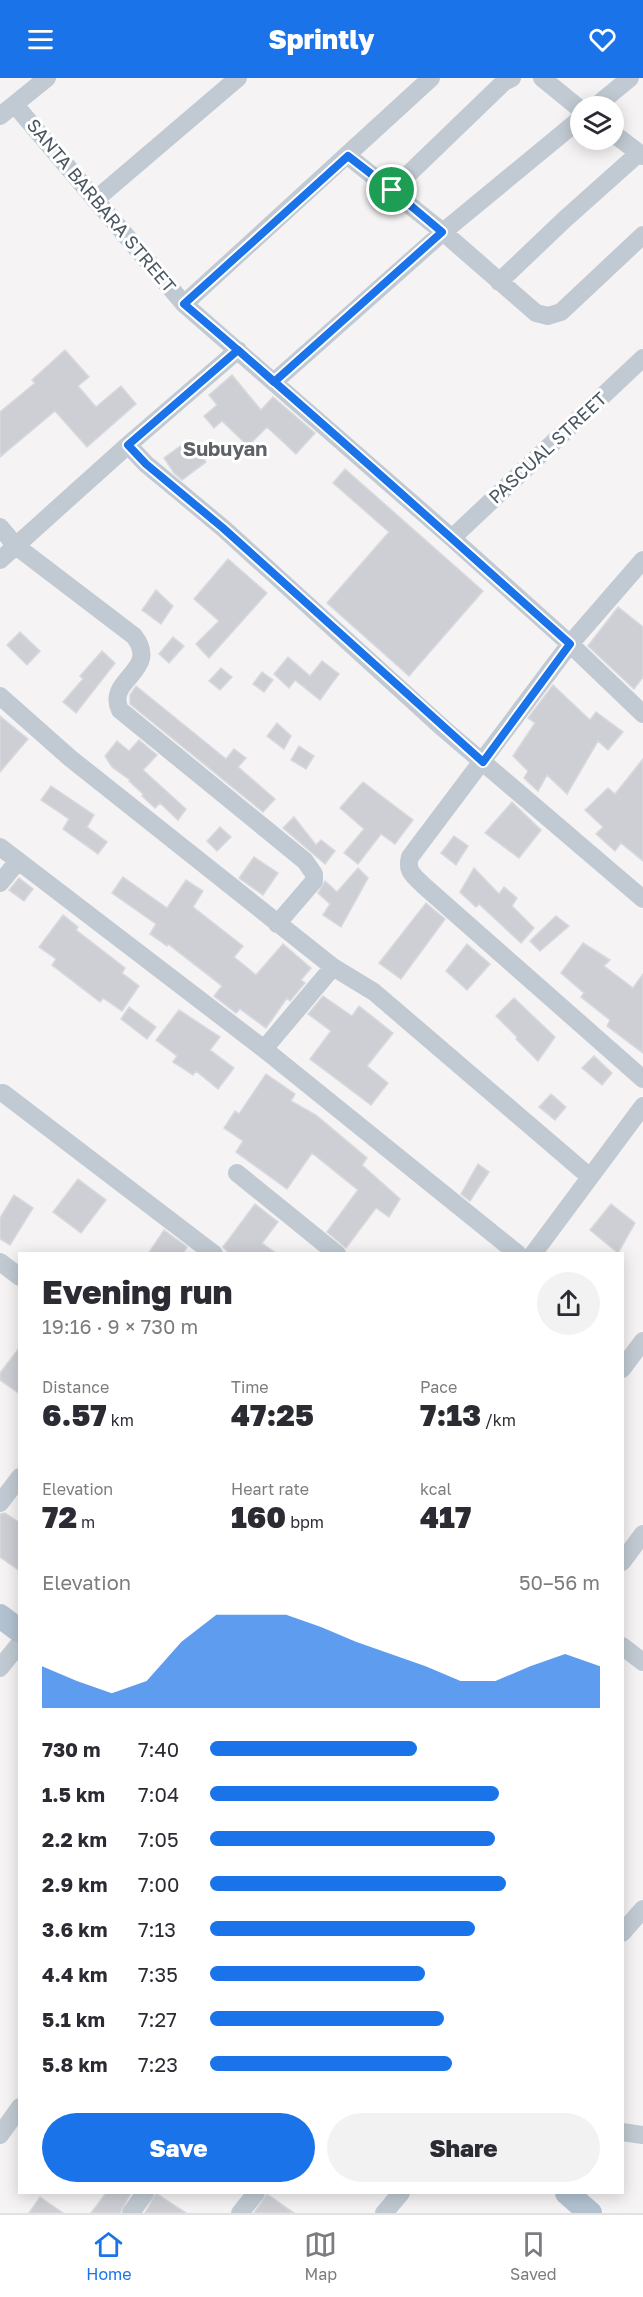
<!DOCTYPE html>
<meta charset="utf-8">
<style>
body{margin:0;font-family:"Golos Text",sans-serif;background:#f2f2f3;color:#2b2b33;height:100vh;display:flex;flex-direction:column;font-size:22px;white-space:nowrap}
*{box-sizing:border-box;margin:0}
p{font-size:20px;color:#7c7c81}
.icon{flex:none;width:33px;height:33px;fill:none;stroke:currentColor;stroke-width:2;stroke-linecap:round;stroke-linejoin:round}
.map{position:relative;flex:1;overflow:hidden}
.sheet{position:absolute;left:18px;top:1174px;width:606px;height:942px;display:flex;flex-direction:column;background:#fff;border-radius:0px;box-shadow:0 3px 15px #0003}
.sheet>*{flex:none}
.buttons{position:absolute;left:570px;top:18px;display:grid;gap:12px}
.buttons a{display:grid;place-items:center;width:54px;height:54px;border-radius:50%;background:#fff;box-shadow:0 3px 15px #0003;font-size:30px}
.pin{position:absolute;display:grid;place-items:center;width:51px;height:51px;color:#fff;margin:-26px;border:3px solid #fff;border-radius:50%;box-shadow:0 2px 6px #0007}
.round{display:grid;place-items:center;flex:none;width:63px;height:63px;border-radius:32px;background:#f2f2f3}
.overview{display:flex;align-items:center;justify-content:space-between;height:102px;padding:0 24px}
h1{font-size:33px;font-weight:800;line-height:45px}
.figures{display:grid;grid-template-columns:repeat(3,1fr);gap:9px;height:102px;padding:6px 24px}
.figures div{display:grid;align-content:center}
.figures b{font-size:30px;font-weight:800}
.figures small{font-size:16px;font-weight:400}
.figures p{font-size:16px}
.chart{height:168px;padding:12px 24px}
.chart p{display:flex;justify-content:space-between}
.chart svg{width:100%;height:108px;margin-top:6px;fill:#1a73e8;opacity:.7}
.primary-button{display:flex;gap:12px;margin-top:auto;padding:12px 24px}
.primary-button a{flex:1;height:69px;border-radius:36px;background:#1a73e8;color:#fff;font-size:24px;font-weight:800;line-height:69px;text-align:center}
.primary-button a+a{background:#f2f2f3;color:#2b2b33}
ul{padding:0 24px;list-style:none;font-size:20px}
li{display:grid;grid-template-columns:96px 72px 1fr;align-items:center;height:45px}
li i{height:15px;border-radius:8px;background:#1a73e8}
header{display:flex;justify-content:space-between;align-items:center;height:78px;padding:0 24px;background:#1a73e8;color:#fff;font-size:27px;font-weight:800}
.dock{display:flex;justify-content:space-around;align-items:center;height:84px;border-top:2px solid #e1e1e2;background:#fff;font-size:16px;color:#7c7c81}
.dock a{display:grid;justify-items:center;gap:3px}
.dock .active{color:#1a73e8}
.map>svg:first-child{display:block}
.building{fill:#cdcfd5;stroke:#d7d9de;stroke-width:1.5}
.lines{fill:none;stroke-linecap:round;stroke-linejoin:round}
.minor{stroke:#c1cad2;stroke-width:18}
.major{stroke:#b3c2d1;stroke-width:24}
.route-casing{stroke:#fff;stroke-width:12}
.route{stroke:#1a73e8;stroke-width:8}
.labels{text-anchor:middle;stroke-width:6;stroke-linejoin:round;paint-order:stroke}
.street-label{font-size:18px;fill:#4a5661;stroke:#fff}
.neighbourhood-label{font-size:20px;font-weight:bold;fill:#5f6368;stroke:#fff}
</style>
<header><svg class="icon" aria-label="menu" viewBox="0 0 24 24"><path d="M4 6h16M4 12h16M4 18h16"/></svg>Sprintly<svg class="icon" aria-label="heart" viewBox="0 0 24 24"><path d="M12 20l-8-8c-3-5 5-10 8-4 3-6 11-1 8 4z"/></svg></header>
<div class="map">
<svg width="643" height="2135" viewBox="0 0 643 2135">
<rect width="100%" height="100%" fill="#f5f3f3"/>
<path class="building" d="M65,272L89,299L78,308L96,329L121,308L136,326L87,369L55,333L0,379V334L35,305L32,302Z
M232,297L261,332L273,319L315,355L296,376L267,349L248,368L222,343L214,350L204,338L217,327L209,317Z
M190,361L206,384L182,402L174,395L164,380Z
M345,391L483,513L409,598L327,525L389,454L333,405Z
M228,481L267,515L209,580L196,566L219,543L194,521Z
M156,512L173,528L161,546L142,532Z
M618,529L643,549V599L634,611L588,568Z
M20,554L40,573L27,587L7,567Z
M173,559L184,568L169,585L159,576Z
M102,573L115,585L76,635L63,624L83,601L80,598Z
M288,579L310,598L322,583L339,596L320,622L295,602L289,610L274,596Z
M221,590L232,599L220,612L209,603Z
M262,594L273,602L264,614L253,606Z
M553,607L590,642L596,634L623,654L608,672L598,663L567,716L547,697L538,713L524,700L528,693L513,678L535,645L528,640Z
M136,608L226,681L234,671L246,680L238,689L275,721L263,734L130,626V617Z
M0,638L28,661L0,694Z
M277,645L291,658L284,671L267,658Z
M139,662L157,677L143,692L186,731L178,742L160,725L155,730L142,718L143,716L129,703L130,702L112,689L105,678L117,663L129,673Z
M299,668L314,678L306,691L291,682Z
M643,681V783L621,765L615,773L596,756L603,749L585,732L608,710L615,716Z
M363,704L413,742L395,766L381,756L358,786L344,775L364,751L340,730Z
M51,708L94,737L87,749L107,764L98,776L63,751L69,741L41,722Z
M512,724L541,752L519,780L485,755Z
M294,739L316,767L321,762L335,773L325,786L283,750Z
M220,749L231,759L217,773L207,763Z
M454,758L468,768L456,787L441,775Z
M254,779L278,795L263,817L239,800Z
M358,790L368,800L341,849L323,837L330,826L318,815L325,803L337,814Z
M474,790L499,816L504,809L517,820L512,828L534,850L521,865L479,826L476,829L460,814Z
M123,799L167,830L186,802L203,813L193,829L243,868L234,879L256,897L283,866L311,890L301,902L305,905L290,923L287,920L266,950L240,931L236,935L214,918L222,908L168,866L167,868L150,856L156,846L112,815Z
M19,800L33,811L24,823L9,812Z
M426,825L445,841L401,901L379,885Z
M63,837L78,849L76,852L125,890L122,895L139,908L122,933L103,920L100,924L52,887L56,881L39,869Z
M556,838L569,848L540,873L530,863Z
M583,865L610,882L604,888L633,910L643,896V975L607,948L610,942L581,919L584,915L561,895Z
M467,866L490,886L467,912L446,893Z
M323,918L352,938L359,928L393,955L367,988L388,1005L371,1027L310,981L331,953L308,936Z
M514,920L555,959L538,983L516,961L517,959L496,938Z
M129,929L156,949L147,961L121,941Z
M179,932L220,959L210,972L234,990L218,1011L196,993L193,997L173,984L177,978L156,962Z
M594,978L612,995L602,1007L582,990Z
M266,996L295,1016L291,1023L316,1037L367,1080L362,1087L400,1121L389,1139L376,1130L346,1170L327,1154L358,1112L312,1075L287,1111L236,1074L243,1063L224,1050L235,1033L239,1036Z
M551,1016L566,1029L555,1042L539,1029Z
M478,1086L489,1094L470,1123L461,1116Z
M78,1101L106,1122L81,1155L53,1134Z
M14,1117L33,1130L10,1167L0,1161V1140Z
M255,1126L278,1144L262,1165L277,1176H230L223,1169Z
M611,1126L635,1145L618,1175L590,1152Z
M164,1152L187,1169L183,1176H148Z
M20,1269V1316L0,1302V1295Z
M5,1435L20,1445V1493L0,1479V1436Z
M106,2115H131L120,2135H91Z
M156,2115L186,2135H145Z
M267,2116L294,2135H254Z
M40,2119L63,2135H29Z"/>
<g class="lines">
<path class="minor" d="M542,0L580,31
M15,27L184,226L452,460L570,566L643,636
M596,28L630,0
M0,38L47,0
M614,56L643,78
M348,78L443,154L536,235L548,238L561,234L643,157
M392,112L504,4L512,0
M95,122L238,0
M499,204L564,142L639,75
M184,226L431,0
M274,304L443,154L580,41
M128,367L146,386L223,450L444,651L643,821
M0,449L16,468L134,558C161,593 105,601 120,632L305,783L314,796V803L277,846
M452,460L643,280
M0,482L128,367L238,272
M643,482L570,566L410,779C406,793 413,797 423,807L643,1001
M0,618L70,680L333,889L264,971
M0,769L264,971L518,1176
M0,805L18,783
M333,889L374,914L590,1099
M3,1015L214,1176
M237,1095L337,1176
M533,1176L643,1028
M0,1184L20,1199
M622,1291L643,1263
M0,1425L20,1399
M622,1484L643,1456
M622,1568L643,1584
M0,1590L20,1565
M622,1855L643,1831
M622,2054L643,2057
M0,2057L20,2029
M131,2135L145,2115
M240,2135L256,2115
M384,2135L401,2115"/>
<path class="major" d="M0,1538L20,1553
M567,2115L590,2135"/>
</g>
<g class="lines">
<g class="route-casing">
<path id="route" d="M392,112L442,154L274,304L238,272L128,367L146,386L223,450L483,684L570,566C442,452 315,337 184,226L348,78L392,112"/>
</g>
<use href="#route" class="route"/>
</g>
<g class="labels">
<g class="street-label">
<text transform="translate(101 128) rotate(50)" y="6">SANTA BARBARA STREET</text>
<text transform="translate(548 370) rotate(-43)" y="6">PASCUAL STREET</text>
</g>
<g class="neighbourhood-label">
<text x="225" y="378">Subuyan</text>
</g>
</g>
</svg>
<div class="buttons">
<a><svg class="icon" aria-label="layers" viewBox="0 0 24 24"><path d="M12 4l9 5-9 5-9-5zM3 14l9 5 9-5"/></svg></a>
</div>
<div class="pin" style="left:392px;top:112px;background:#1e9e55"><svg class="icon" aria-label="arrive" viewBox="0 0 24 24"><path d="M6 21V4h12l-3 4 3 4H6"/></svg></div>
<section class="sheet">
<div class="overview"><div><h1>Evening run</h1><p>19:16 · 9 × 730 m</p></div><a class="round"><svg class="icon" aria-label="share" viewBox="0 0 24 24"><path d="M12 15V3M7 8l5-5 5 5M5 13v7h14v-7"/></svg></a></div>
<div class="figures">
<div><p>Distance</p><b>6.57<small> km</small></b></div>
<div><p>Time</p><b>47:25</b></div>
<div><p>Pace</p><b>7:13<small> /km</small></b></div>
</div>
<div class="figures">
<div><p>Elevation</p><b>72<small> m</small></b></div>
<div><p>Heart rate</p><b>160<small> bpm</small></b></div>
<div><p>kcal</p><b>417</b></div>
</div>
<div class="chart"><p><span>Elevation</span>50–56 m</p>
<svg viewBox="0 0 160 44" preserveAspectRatio="none"><path d="M0 44V27L10 33L20 38L30 33L40 17L50 6L60 6L70 6L80 11L90 17L100 22L110 27L120 33L130 33L140 27L150 22L160 27V44z"/></svg>
</div>
<ul>
<li><b>730 m</b>7:40<i style="width:53%"></i></li>
<li><b>1.5 km</b>7:04<i style="width:74%"></i></li>
<li><b>2.2 km</b>7:05<i style="width:73%"></i></li>
<li><b>2.9 km</b>7:00<i style="width:76%"></i></li>
<li><b>3.6 km</b>7:13<i style="width:68%"></i></li>
<li><b>4.4 km</b>7:35<i style="width:55%"></i></li>
<li><b>5.1 km</b>7:27<i style="width:60%"></i></li>
<li><b>5.8 km</b>7:23<i style="width:62%"></i></li>
</ul>
<div class="primary-button"><a>Save</a><a>Share</a></div>
</section>
</div>
<nav class="dock">
<a class="active"><svg class="icon" aria-label="home" viewBox="0 0 24 24"><path d="M3 11l9-7 9 7M6 9v11h12V9"/></svg>Home</a>
<a><svg class="icon" aria-label="map" viewBox="0 0 24 24"><path d="M3 6l6-2 6 2 6-2v14l-6 2-6-2-6 2zM9 4v14M15 6v14"/></svg>Map</a>
<a><svg class="icon" aria-label="saved" viewBox="0 0 24 24"><path d="M7 4h10v16l-5-4-5 4z"/></svg>Saved</a>
</nav>
